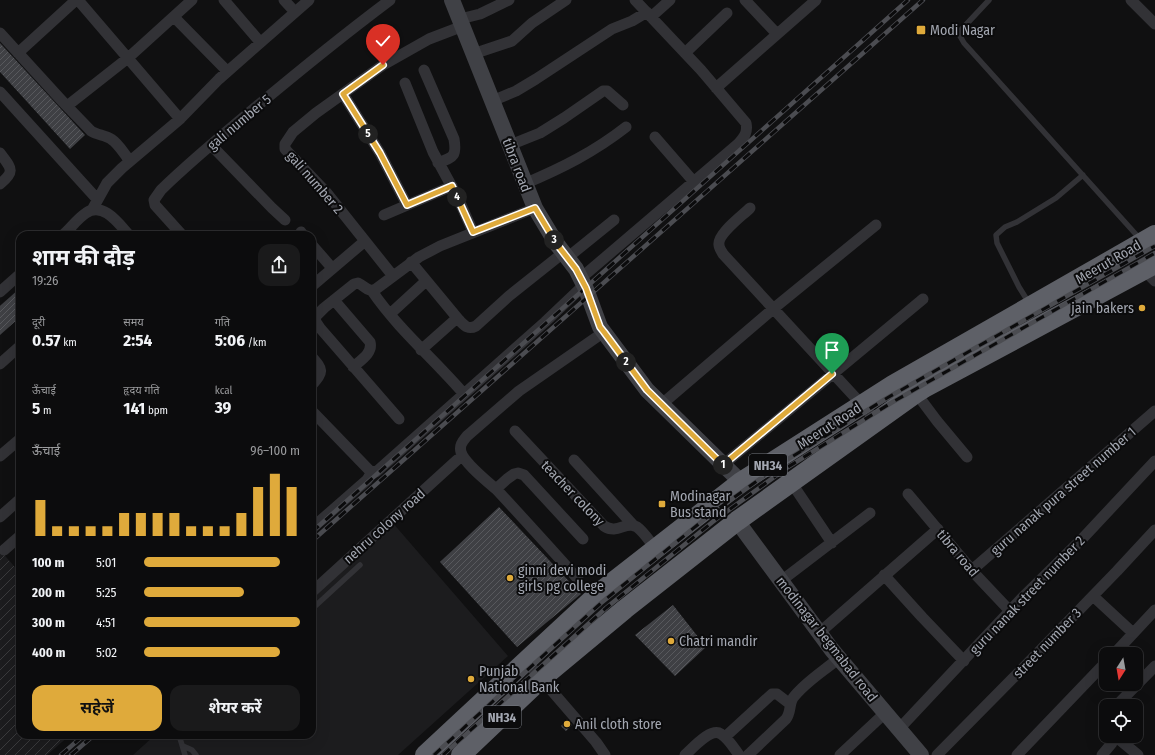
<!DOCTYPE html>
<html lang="hi">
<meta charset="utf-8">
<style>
body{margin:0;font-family:"Fira Sans Condensed","Noto Sans Devanagari",sans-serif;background:#1a1a1b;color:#f1f3f6;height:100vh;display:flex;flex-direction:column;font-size:15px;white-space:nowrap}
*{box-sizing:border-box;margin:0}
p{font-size:13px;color:#9a9b9d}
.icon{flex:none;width:22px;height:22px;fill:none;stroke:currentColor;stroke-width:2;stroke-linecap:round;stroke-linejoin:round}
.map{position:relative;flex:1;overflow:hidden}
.panel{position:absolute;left:16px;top:231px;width:300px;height:508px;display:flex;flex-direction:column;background:#0c0c0d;border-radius:12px;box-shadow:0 4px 16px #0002,0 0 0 1px #2c2c2e}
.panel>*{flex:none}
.needle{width:26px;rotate:191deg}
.tools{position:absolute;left:1099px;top:647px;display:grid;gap:8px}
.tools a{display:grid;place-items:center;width:44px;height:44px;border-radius:8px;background:#0c0c0d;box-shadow:0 4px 16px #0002,0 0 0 1px #2c2c2e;font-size:20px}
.pin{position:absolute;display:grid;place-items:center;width:34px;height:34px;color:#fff;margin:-41px -17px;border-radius:50% 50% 50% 0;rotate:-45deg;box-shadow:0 0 4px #0007}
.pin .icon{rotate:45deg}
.km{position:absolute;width:20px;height:20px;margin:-10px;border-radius:50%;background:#222;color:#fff;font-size:11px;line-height:20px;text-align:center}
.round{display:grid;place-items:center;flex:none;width:42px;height:42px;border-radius:12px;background:#1a1a1b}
.overview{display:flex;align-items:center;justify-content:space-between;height:68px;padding:0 16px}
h1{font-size:22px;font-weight:700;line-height:30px}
.metrics{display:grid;grid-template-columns:repeat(3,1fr);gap:6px;height:68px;padding:4px 16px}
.metrics div{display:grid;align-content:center}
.metrics b{font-size:17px;font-weight:700}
.metrics small{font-size:11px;font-weight:400}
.metrics p{font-size:11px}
.chart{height:112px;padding:8px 16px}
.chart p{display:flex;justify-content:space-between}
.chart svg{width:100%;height:72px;margin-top:4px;stroke:#dfaa3b;stroke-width:6}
.action{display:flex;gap:8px;margin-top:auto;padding:8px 16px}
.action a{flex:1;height:46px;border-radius:12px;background:#dfaa3b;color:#111;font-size:16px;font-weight:700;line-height:46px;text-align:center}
.action a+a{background:#1a1a1b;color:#f1f3f6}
ul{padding:0 16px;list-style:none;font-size:13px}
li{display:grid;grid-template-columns:64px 48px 1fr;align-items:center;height:30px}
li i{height:10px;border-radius:5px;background:#dfaa3b}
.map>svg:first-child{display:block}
.built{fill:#1c1c1e}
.industrial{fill:url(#industrial-furrows)}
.building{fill:url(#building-hatch)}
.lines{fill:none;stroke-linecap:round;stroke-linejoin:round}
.lane{stroke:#323236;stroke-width:5.5}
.street{stroke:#323236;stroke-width:11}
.secondary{stroke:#404146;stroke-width:16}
.highway{stroke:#5e6067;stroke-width:20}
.rail-casing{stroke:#4b4c51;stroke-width:4.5}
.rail{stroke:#0b0b0c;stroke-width:3;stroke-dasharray:9;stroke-linecap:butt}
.route-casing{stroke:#fff;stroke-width:8}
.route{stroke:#dfaa3b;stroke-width:5}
.poi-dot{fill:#dfaa3b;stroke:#0b0b0c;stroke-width:1.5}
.labels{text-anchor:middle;stroke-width:4;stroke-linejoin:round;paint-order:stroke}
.shield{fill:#0b0b0c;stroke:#757880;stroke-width:1}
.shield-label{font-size:13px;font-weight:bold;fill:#a3a7b1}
.poi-label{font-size:14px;fill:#a3a7b1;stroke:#0b0b0c;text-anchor:start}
.street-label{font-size:14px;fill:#a3a7b1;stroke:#0b0b0c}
</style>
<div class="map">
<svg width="1155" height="755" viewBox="0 0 1155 755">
<defs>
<pattern id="industrial-furrows" width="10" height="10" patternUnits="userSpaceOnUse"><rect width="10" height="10" fill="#1c1c1e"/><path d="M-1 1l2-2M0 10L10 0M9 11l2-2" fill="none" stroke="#3a3a3c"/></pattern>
<pattern id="building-hatch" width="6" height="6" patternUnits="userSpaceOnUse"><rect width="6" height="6" fill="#3f4044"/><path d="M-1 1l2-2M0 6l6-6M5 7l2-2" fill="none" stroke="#58595d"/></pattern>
</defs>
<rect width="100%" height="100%" fill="#101011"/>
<path class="built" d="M392,522L508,656L398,755H133L155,735H312V594Z"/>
<path class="industrial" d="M0,550L20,573V735H70L47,755H0Z"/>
<path class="building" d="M0,43L85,135L70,149L0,72Z
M20,288V317L0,335V306Z
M499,507L581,594L517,647L440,562Z
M673,605L706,647L675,676L635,635Z
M567,719L572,725L566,731L561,726Z"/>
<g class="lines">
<path class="lane" d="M989,0L961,30L960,36L964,43L1141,240
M1029,303L1019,287L997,243L996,235L1005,227L1017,222L1056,198L1083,175
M312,609L360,565
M179,735L185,755
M183,746L192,750L196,755"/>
<path class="street" d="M78,0L180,119
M224,0L260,42
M284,0L295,12
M745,0L777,34
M1131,0L1155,24
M174,17L227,71
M651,17L670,0
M460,19L480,14L509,0
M0,33L63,102L91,131C97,135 105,135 111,139C119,144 124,154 130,161
M18,53L76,0
M685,53L727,13
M473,54L512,41L532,23L566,0
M424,70L454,139C457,157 453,157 438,163
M405,83L433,152L458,198L473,232
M716,88L816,0
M0,92L97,199
M343,94L380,153L407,205
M492,101L516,91L536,79L612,29L632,21L647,12
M67,106L128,58L192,0
M655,137L694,182
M211,145L272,208L285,220
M510,145L540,133L564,118L603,91H607L623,105
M0,153C11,168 16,171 0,184
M524,184C562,168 594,152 626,127
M750,208C742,216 717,234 719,245C719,248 722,252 723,254L877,421
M92,210L107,183L122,168L180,119L219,79L309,0
M384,215L452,186
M301,232L303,235
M63,235C71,228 77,219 86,213C103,201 119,224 129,235
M182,235L155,205L154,200L161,190C193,159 227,131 262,102C304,67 346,33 390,0
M312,245L332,268
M567,258L614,220
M411,262L459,320C465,326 468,330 476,326L509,296L563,253
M1144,270L1155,281
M393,276L326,192L285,149V144L293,132L316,113L383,65L429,39L463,26
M581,278L738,144C744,137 748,133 746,123L701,70L635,0
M312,286L365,241
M372,291C398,329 434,359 464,394
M0,292L20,274
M334,300L370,342C373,353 361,360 353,367
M390,314L426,281
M421,350L457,318
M312,357C323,370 324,371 312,385
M0,364L20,346
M916,393L937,421L967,457
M662,404L773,309L876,225
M312,411L370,471L376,472L545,322L584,285
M399,419L320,328L316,322L315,317L324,308L354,284L358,283C365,286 368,293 376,289L419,257L440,246L535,208
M515,431L604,526C618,535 626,520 637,527C644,532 650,542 656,549
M0,456L20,439
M574,460L634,526
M723,465L923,299
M791,482L832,543
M496,489L507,479L514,474L518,473L524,475L583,539
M908,494L976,575L1010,611
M0,517L20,499
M312,528L367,480L372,472
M4,550L20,536
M972,570L1155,411
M884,575L922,617L964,661
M578,579C551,549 524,519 497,490C488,482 464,463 461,452C459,445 463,441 467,436L519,391L604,332
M781,581L870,513
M312,592L457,460
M1093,596L1133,633
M819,633L938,529
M1114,654L1155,610
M526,661L596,742L605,755
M1116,706L1155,666
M1106,717V723
M899,729L1021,599L1083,538L1155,461
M1115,736L1138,755
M725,737L772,694H777L790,704
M685,755C693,748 711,727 721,734C728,738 734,748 739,755
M748,755L786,719C791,713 789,704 793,698C805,682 824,671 839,658
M840,755L885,713
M937,755L1022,669L1117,571L1155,530
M1017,755L1106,662
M1102,755L1112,743V736"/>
<path class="secondary" d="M452,0L535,208L556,243L576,269L586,289L600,327L647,390L741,482
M737,521L832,650L921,755"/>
<path class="highway" d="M425,755L599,593L741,482L893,385L1155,235
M461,755L542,678L625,609L737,521L916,393L924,388L1155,264"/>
<g class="rail-casing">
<path id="rail" d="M312,532L908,0
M312,541L923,0
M61,755L84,735
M71,755L94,735
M434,755L601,603L711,514L785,461L887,398L1155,246
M443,755L606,608L715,520L788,467L891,403L1155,253"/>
</g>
<use href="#rail" class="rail"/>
</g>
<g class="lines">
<g class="route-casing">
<path id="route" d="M383,65L343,94L380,153L407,205L452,186L473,232L535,208L556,243L576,269L586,288L600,327L604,332L647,390L723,465L832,374"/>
</g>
<use href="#route" class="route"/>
</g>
<g class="poi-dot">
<rect x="916" y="25" width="10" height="10" rx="2"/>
<circle cx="1142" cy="308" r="4"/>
<rect x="658" y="500" width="8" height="8" rx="2"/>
<circle cx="510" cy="578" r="4"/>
<circle cx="671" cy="641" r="4"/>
<circle cx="471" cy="679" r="4"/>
<circle cx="567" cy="724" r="4"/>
</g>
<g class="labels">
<g class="shield">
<rect x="749" y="454" width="38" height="22" rx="3"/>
<rect x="483" y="706" width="38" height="22" rx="3"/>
</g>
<g class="shield-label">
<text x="768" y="470">NH34</text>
<text x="502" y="722">NH34</text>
</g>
<g class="poi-label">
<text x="930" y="35">Modi Nagar</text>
<text x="1134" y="313" text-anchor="end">jain bakers</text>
<text x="670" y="501">Modinagar<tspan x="670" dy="16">Bus stand</tspan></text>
<text x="518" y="575">ginni devi modi<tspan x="518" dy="16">girls pg college</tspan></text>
<text x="679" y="646">Chatri mandir</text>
<text x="479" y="676">Punjab<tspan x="479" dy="16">National Bank</tspan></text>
<text x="575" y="729">Anil cloth store</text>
</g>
<g class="street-label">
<text transform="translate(239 122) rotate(-40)" y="5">gali number 5</text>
<text transform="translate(517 165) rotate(69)" y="5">tibra road</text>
<text transform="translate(315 182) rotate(49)" y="5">gali number 2</text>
<text transform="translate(1108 262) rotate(-30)" y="5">Meerut Road</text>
<text transform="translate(829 426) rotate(-33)" y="5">Meerut Road</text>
<text transform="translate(1063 491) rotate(-41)" y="5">guru nanak pura street number 1</text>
<text transform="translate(573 493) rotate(46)" y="5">teacher colony</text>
<text transform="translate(384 526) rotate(-42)" y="5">nehru colony road</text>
<text transform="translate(958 553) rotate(50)" y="5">tibra road</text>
<text transform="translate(1027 595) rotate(-46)" y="5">guru nanak street number 2</text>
<text transform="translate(827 639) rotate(52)" y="5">modinagar begmabad road</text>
<text transform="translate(1047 643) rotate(-46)" y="5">street number 3</text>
</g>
</g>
</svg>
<div class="tools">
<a><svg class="needle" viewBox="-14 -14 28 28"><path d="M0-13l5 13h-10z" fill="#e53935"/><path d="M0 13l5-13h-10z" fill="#9a9b9d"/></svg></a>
<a><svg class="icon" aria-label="locate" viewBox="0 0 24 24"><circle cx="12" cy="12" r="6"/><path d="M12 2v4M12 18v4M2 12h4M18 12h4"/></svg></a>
</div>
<div class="pin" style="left:832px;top:374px;background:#1e9e55"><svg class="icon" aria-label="arrive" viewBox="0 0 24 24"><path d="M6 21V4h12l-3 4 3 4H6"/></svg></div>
<div class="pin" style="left:383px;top:65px;background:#d93025"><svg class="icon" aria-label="check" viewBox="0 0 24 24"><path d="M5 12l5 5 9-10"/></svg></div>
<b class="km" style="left:723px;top:465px">1</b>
<b class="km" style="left:626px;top:362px">2</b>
<b class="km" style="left:554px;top:240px">3</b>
<b class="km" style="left:457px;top:197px">4</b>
<b class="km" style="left:368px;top:134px">5</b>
<section class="panel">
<div class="overview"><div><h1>शाम की दौड़</h1><p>19:26</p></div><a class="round"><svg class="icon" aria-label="share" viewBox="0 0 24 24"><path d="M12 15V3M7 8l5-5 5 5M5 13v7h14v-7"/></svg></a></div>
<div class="metrics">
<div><p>दूरी</p><b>0.57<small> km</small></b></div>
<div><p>समय</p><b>2:54</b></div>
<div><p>गति</p><b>5:06<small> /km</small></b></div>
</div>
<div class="metrics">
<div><p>ऊँचाई</p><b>5<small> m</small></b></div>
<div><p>हृदय गति</p><b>141<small> bpm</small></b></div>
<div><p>kcal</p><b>39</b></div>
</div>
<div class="chart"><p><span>ऊँचाई</span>96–100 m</p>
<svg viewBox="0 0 160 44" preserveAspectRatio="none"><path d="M5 44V22M15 44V38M25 44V38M35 44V38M45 44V38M55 44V30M65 44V30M75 44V30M85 44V30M95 44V38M105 44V38M115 44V38M125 44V30M135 44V14M145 44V6M155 44V14"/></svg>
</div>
<ul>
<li><b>100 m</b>5:01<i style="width:87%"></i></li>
<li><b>200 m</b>5:25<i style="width:64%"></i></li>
<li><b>300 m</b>4:51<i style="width:100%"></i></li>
<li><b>400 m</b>5:02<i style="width:87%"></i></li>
</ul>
<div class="action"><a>सहेजें</a><a>शेयर करें</a></div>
</section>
</div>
